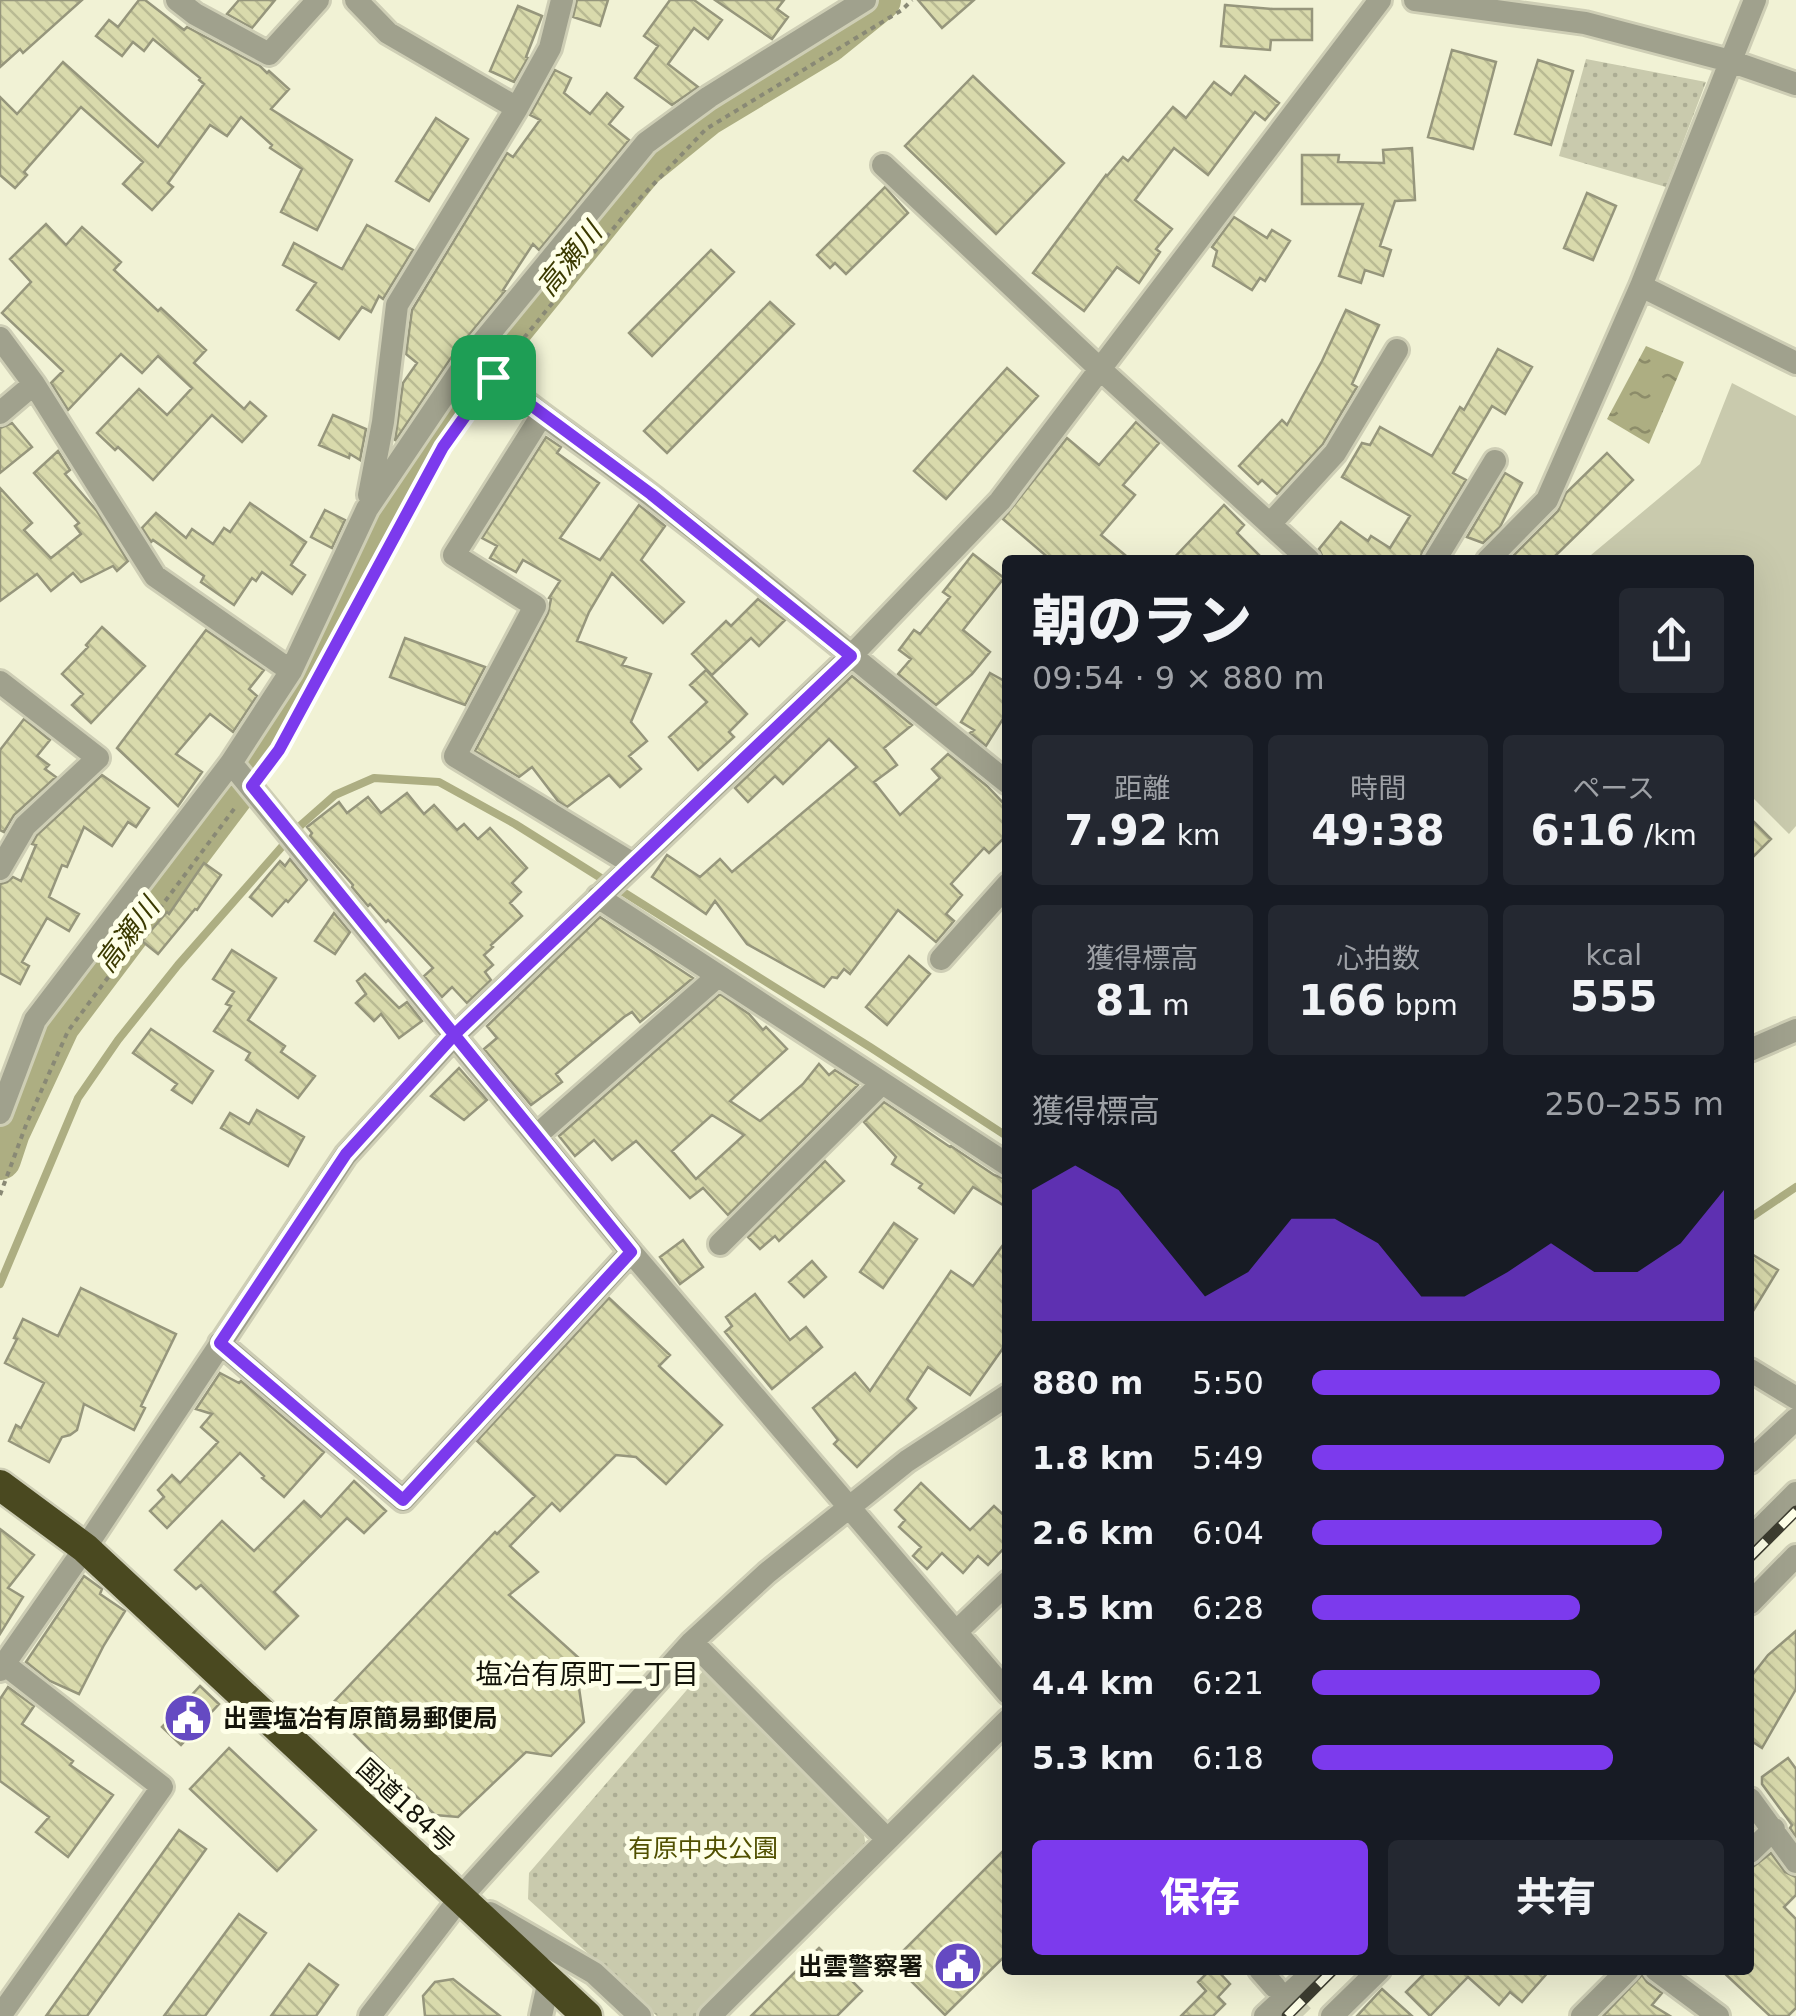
<!DOCTYPE html>
<html lang="ja">
<meta charset="utf-8">
<style>
body{margin:0;font-family:"DejaVu Sans","Noto Sans JP",sans-serif;background:#242831;color:#f1f3f6;height:100vh;display:flex;flex-direction:column;font-size:38px;white-space:nowrap}
*{box-sizing:border-box;margin:0}
p{font-size:32px;color:#9ea1a6}
.icon{flex:none;width:55px;height:55px;fill:none;stroke:currentColor;stroke-width:2;stroke-linecap:round;stroke-linejoin:round}
.map{position:relative;flex:1;overflow:hidden}
.sheet{position:absolute;left:1002px;top:555px;width:752px;height:1420px;display:flex;flex-direction:column;background:#171b24;border-radius:10px;box-shadow:0 10px 40px #0002}
.sheet>*{flex:none}
.pin{position:absolute;display:grid;place-items:center;width:85px;height:85px;color:#fff;margin:-42px;border-radius:20px;box-shadow:0 5px 15px #0006}
.round{display:grid;place-items:center;flex:none;width:105px;height:105px;border-radius:10px;background:#242831}
.head{display:flex;align-items:center;justify-content:space-between;height:170px;padding:0 30px}
h1{font-size:55px;font-weight:800;line-height:75px}
.figures{display:grid;grid-template-columns:repeat(3,1fr);gap:15px;height:170px;padding:10px 30px}
.figures div{display:grid;align-content:center;border-radius:10px;background:#242831;text-align:center}
.figures b{font-size:42px;font-weight:800}
.figures small{font-size:28px;font-weight:400}
.figures p{font-size:28px}
.chart{height:280px;padding:20px 30px}
.chart p{display:flex;justify-content:space-between}
.chart svg{width:100%;height:180px;margin-top:10px;fill:#7c3aed;opacity:.7}
.action{display:flex;gap:20px;margin-top:auto;padding:20px 30px}
.action a{flex:1;height:115px;border-radius:10px;background:#7c3aed;color:#fff;font-size:40px;font-weight:800;line-height:115px;text-align:center}
.action a+a{background:#242831;color:#f1f3f6}
ul{padding:0 30px;list-style:none;font-size:32px}
li{display:grid;grid-template-columns:160px 120px 1fr;align-items:center;height:75px}
li i{height:25px;border-radius:12px;background:#7c3aed}
.map>svg:first-child{display:block}
.grass{fill:url(#grass-dots)}
.garden{fill:#c9caad}
.water{fill:url(#water-ripples)}
.lines{fill:none;stroke-linecap:round;stroke-linejoin:round}
.stream{stroke:#adae82;stroke-width:8}
.river{stroke:#adae82;stroke-width:42}
.building{fill:url(#building-back-hatch);stroke:#96967c;stroke-width:2.5;fill-rule:evenodd}
.minor-tunnel{stroke:#d0d1b7;stroke-width:22;stroke-dasharray:22 11;stroke-linecap:butt}
.minor-casing{stroke:#ceceb5;stroke-width:28}
.highway-casing{stroke:#ceceb5;stroke-width:35}
.path{stroke:#898975;stroke-width:4;stroke-dasharray:5 5;stroke-linecap:butt}
.minor{stroke:#a0a18d;stroke-width:22}
.highway{stroke:#4a4920;stroke-width:30}
.rail-casing{stroke:#3d3d30;stroke-width:11}
.rail{stroke:#feffe8;stroke-width:8;stroke-dasharray:22;stroke-linecap:butt}
.route-casing{stroke:#fff;stroke-width:20}
.route{stroke:#7c3aed;stroke-width:12}
.labels{text-anchor:middle;stroke-width:10;stroke-linejoin:round;paint-order:stroke}
.poi-label{font-size:25px;font-weight:bold;fill:#14140a;stroke:#feffe8;text-anchor:start}
.street-label{font-size:25px;fill:#14140a;stroke:#feffe8}
.park-label{font-size:25px;fill:#515000;stroke:#feffe8}
.water-label{font-size:28px;font-style:italic;fill:#3b3a00;stroke:#feffe8}
.neighbourhood-label{font-size:28px;fill:#14140a;stroke:#feffe8}
</style>
<div class="map">
<svg width="1796" height="2016" viewBox="0 0 1796 2016">
<defs>
<pattern id="grass-dots" width="8" height="8" patternUnits="userSpaceOnUse" patternTransform="scale(2.5)"><rect width="8" height="8" fill="#c9caad"/><path d="M2 2h.1M6 6h.1" fill="none" stroke="#acad94" stroke-width="1.8" stroke-linecap="round"/></pattern>
<pattern id="water-ripples" width="26" height="14" patternUnits="userSpaceOnUse" patternTransform="scale(2.5)"><rect width="26" height="14" fill="#adae82"/><path d="M2 4q2-2 4 0t4 0M15 11q2-2 4 0t4 0" fill="none" stroke="#8c8c69"/></pattern>
<pattern id="building-back-hatch" width="6" height="6" patternUnits="userSpaceOnUse" patternTransform="scale(2.5)"><rect width="6" height="6" fill="#d9daac"/><path d="M-1 5l2 2M0 0l6 6M5-1l2 2" fill="none" stroke="#b9ba93"/></pattern>
</defs>
<rect width="100%" height="100%" fill="#f1f2d5"/>
<path class="grass" d="M1586,59L1706,82L1666,187L1559,156Z
M704,1670L864,1835L866,1847L698,2016H657L528,1899L529,1873Z"/>
<path class="garden" d="M1732,383L1796,416V826L1789,834L1750,795V560H1585L1700,464Z"/>
<path class="water" d="M1646,346L1684,362L1649,444L1607,419Z"/>
<g class="lines">
<path class="stream" d="M1750,1218L1796,1187
M0,1284L78,1098L118,1040L178,965L301,825L335,795L374,778L439,782L515,824L870,1047L1008,1137"/>
<path class="river" d="M0,1159L9,1132L59,1025L234,793L280,721L426,448L498,346L643,167L707,115L828,42L880,0"/>
</g>
<path class="building" d="M0,0H82L23,53L20,49L0,67Z
M139,0H145L184,30L187,27L260,66L267,73L269,71L289,89L271,109L352,160L317,230L281,212L302,169L270,148L272,145L241,117L227,136L210,125L168,183L173,187L152,210L123,184L143,162L81,107L24,172L27,175L15,188L0,175V97L17,114L63,62L158,147L204,84L199,80L200,78L153,39L144,51L133,42L122,56L96,36L109,20L118,27Z
M239,0H275L252,28L227,14Z
M577,0H608L600,26L573,17Z
M670,0H694L722,20L708,39L694,28L668,64L698,87L672,105L635,78L658,46L644,36Z
M715,0H784L777,9L788,17L772,39Z
M918,0H974L942,28Z
M1225,5L1273,9H1312V40H1271L1270,50L1221,46Z
M518,6L542,16L526,57L528,58L514,82L490,71Z
M1452,50L1496,62L1473,149L1428,137Z
M1538,60L1573,71L1551,145L1515,134Z
M555,70L571,78L564,93L590,114L607,93L623,107L609,124L629,140L539,250L533,244L503,290L505,291L455,352L395,441L403,383L417,363L406,354L412,310L507,153L513,157L540,120L530,115Z
M973,76L1064,163L996,234L905,146Z
M1245,76L1279,103L1265,120L1255,112L1208,175L1174,148L1135,200L1172,229L1156,249L1160,252L1139,283L1117,267L1084,311L1033,273L1106,175L1107,176L1123,157L1128,161L1173,107L1186,118L1214,82L1231,95Z
M436,118L468,139L429,201L396,181Z
M1412,148L1415,200L1395,201L1380,246L1391,250L1383,276L1365,270L1361,283L1339,276L1363,204H1302V155H1339L1338,162L1384,163L1383,150Z
M885,187L908,213L846,274L835,263L830,268L817,255Z
M1587,193L1616,206L1593,260L1564,248Z
M1234,217L1267,238L1272,230L1290,241L1265,281L1260,278L1252,290L1213,266L1217,251L1212,247Z
M46,224L66,245L82,227L121,262L114,270L158,311L161,308L206,350L194,363L244,409L250,402L266,416L242,442L212,415L153,480L118,447L115,450L97,433L139,389L167,415L192,388L158,356L142,373L121,354L68,410L51,383L63,371L2,313L31,282L10,259Z
M367,225L413,250L383,299L379,296L371,312L362,307L339,339L297,310L316,283L283,265L294,243L342,269Z
M711,250L734,272L652,356L629,333Z
M770,302L794,324L667,453L644,431Z
M1346,310L1379,325L1352,384L1357,387L1323,444L1277,494L1262,480L1258,484L1239,466L1282,420L1287,425L1322,361Z
M1498,349L1532,367L1505,414L1492,406L1453,473L1466,480L1422,552L1420,560H1324L1319,549L1341,522L1368,541L1371,536L1390,548L1410,516L1342,477L1362,443L1370,445L1380,427L1432,456L1460,407L1464,410Z
M1007,368L1038,396L946,499L914,471Z
M333,415L366,429L360,460L350,454L349,458L319,445Z
M1136,422L1159,443L1123,485L1135,495L1101,535L1131,560H1051L1003,519L1067,438L1099,465Z
M12,423L32,447L0,473V428Z
M546,437L561,447L557,453L599,483L560,538L600,560L639,505L665,526L641,560L684,602L663,623L612,573L589,612L577,641L626,658L622,665L651,674L631,722L647,741L629,756L641,769L620,787L609,775L567,807L558,801L532,767L519,777L475,751L548,613L551,599L549,598L560,581L523,560L516,572L490,558L497,546L482,538Z
M58,451L70,470L65,474L97,511L128,561L117,571L113,566L81,582L73,573L51,591L37,574L0,601V488L32,523L24,530L51,558L81,534L75,526L79,523L34,473Z
M1607,453L1633,480L1551,560H1509L1558,511L1566,493Z
M1505,473L1522,483L1500,527L1483,543L1467,537Z
M250,503L306,542L291,565L305,575L292,594L262,572L256,581L252,578L234,605L201,582L204,576L153,540L151,542L142,528L156,513L186,538L192,529L213,544L224,528L230,532Z
M1224,505L1244,525L1237,533L1264,560H1172Z
M325,510L345,520L332,548L311,537Z
M973,554L1004,578L963,630L990,652L972,674L936,705L898,674L911,659L899,650L914,630L920,634L950,597L943,592Z
M758,599L785,620L759,646L751,638L712,675L692,654L726,621L731,626Z
M102,627L145,666L91,723L72,705L83,694L62,674L88,647L86,645Z
M206,630L264,670L249,689L257,696L233,732L210,714L176,754L202,772L178,806L117,748Z
M405,638L485,667L465,705L390,677Z
M706,670L747,714L729,732L734,737L698,770L669,737L707,702L690,685Z
M990,673L1008,683V711L986,746L970,733L974,730L961,722Z
M852,676L912,725L884,748L897,765L874,782L900,815L940,778L932,769L948,754L987,786L1008,808V834L989,853L984,848L951,884L962,895L946,914L954,921L936,942L898,910L850,974L844,969L837,978L832,977L824,987L747,944L715,901L706,914L652,877L667,855L700,877L720,859L732,872L857,767L829,739L783,784L775,776L748,802L735,788Z
M24,719L50,740L37,756L49,765L45,769L56,777L14,815L4,832L0,830V750Z
M102,775L149,808L136,827L128,822L112,846L84,827L67,867L62,865L49,897L79,914L69,931L47,918L22,962L29,966L20,984L0,973V884L7,882L13,877L21,881L36,845L32,844L37,835Z
M407,793L424,814L434,805L457,830L464,824L478,839L490,828L527,868L512,883L521,892L510,903L522,916L491,945L493,947L484,955L493,965L485,972L491,980L467,1003L452,987L442,997L424,976L433,968L388,920L386,922L370,904L368,906L352,887L353,885L310,836L312,833L307,827L339,802L347,813L368,797L381,813Z
M1750,818L1771,839L1750,860Z
M290,859L307,880L288,902L286,900L272,916L250,897L280,861L285,866Z
M204,863L221,875L197,910L195,909L158,954L142,941L167,912L169,914Z
M334,913L350,932L335,954L315,941Z
M600,917L693,978L640,1022L632,1012L624,1017L556,1074L562,1082L531,1105L484,1049L497,1038L487,1026Z
M232,950L276,978L248,1020L285,1046L281,1052L315,1076L298,1098L246,1060L250,1053L214,1031L231,1006L226,1004L234,992L213,979Z
M909,956L930,974L887,1025L866,1007Z
M365,974L399,1008L407,1002L422,1021L399,1038L381,1014L374,1021L356,1003L366,994L357,981Z
M720,994L749,1014L763,1030L766,1027L787,1049L730,1101L760,1121L803,1084L819,1064L829,1075L835,1070L858,1085L728,1215L703,1188L690,1198L636,1141L612,1160L594,1140L575,1156L559,1136ZM712,1115L744,1135L696,1179L672,1151Z
M151,1029L213,1071L192,1103L172,1090L177,1084L133,1053Z
M459,1068L487,1100L464,1120L431,1096Z
M884,1102L950,1147L951,1146L994,1175L1008,1180V1208L973,1187L954,1213L919,1188L922,1184L892,1164L896,1157L864,1122Z
M257,1110L304,1137L288,1166L221,1128L230,1113L249,1124Z
M825,1161L844,1181L779,1241L775,1236L760,1249L748,1237Z
M894,1223L917,1239L883,1288L860,1272Z
M1008,1238V1341L970,1395L928,1367L907,1399L916,1408L857,1467L834,1444L838,1440L813,1408L855,1373L870,1391L951,1271L973,1286Z
M683,1240L703,1267L680,1284L660,1257Z
M1750,1253L1778,1270L1750,1316Z
M812,1261L826,1277L804,1297L789,1282Z
M81,1288L176,1334L141,1406L145,1408L134,1430L84,1404L77,1430L70,1435L62,1437L49,1462L9,1441L16,1425L21,1428L44,1383L5,1363L17,1339L14,1338L23,1319L58,1336Z
M755,1294L790,1340L806,1327L822,1347L772,1389L725,1332L732,1326L726,1317Z
M609,1298L670,1355L659,1366L722,1425L666,1484L636,1457L616,1455L560,1511L552,1503L510,1546L538,1572L509,1595L591,1669L578,1681L584,1722L551,1756L526,1752L458,1817L435,1815L328,1708L495,1532L497,1534L535,1496L477,1441Z
M220,1373L239,1383L241,1381L324,1452L284,1497L262,1478L264,1476L240,1453L167,1528L150,1511L164,1497L158,1490L172,1475L180,1483L218,1442L201,1427L212,1414L196,1409Z
M354,1481L386,1511L364,1533L347,1518L274,1592L298,1616L265,1649L201,1585L196,1589L175,1570L222,1521L254,1551L304,1501L321,1517Z
M921,1483L970,1530L994,1506L1008,1519V1544L988,1565L978,1556L963,1573L942,1553L927,1569L913,1556L921,1547L899,1527L905,1520L895,1510Z
M0,1529L34,1555L8,1588L23,1597L0,1634Z
M84,1576L102,1589L100,1594L125,1611L104,1645L79,1694L50,1681L26,1662Z
M1796,1631V1689L1762,1748L1750,1740V1678L1768,1655Z
M200,1686L219,1704L181,1745L162,1727Z
M8,1687L34,1706L22,1724L73,1761L70,1765L113,1795L68,1857L36,1832L49,1817L0,1781V1699Z
M229,1748L316,1830L277,1871L190,1789Z
M1788,1758L1796,1769V1837L1790,1828L1792,1825L1762,1784V1777Z
M179,1830L206,1849L87,2016H46Z
M1008,1846V1953L945,2015L892,1962Z
M1771,1853L1785,1872L1796,1877V1895L1784,1907L1796,1919V2008L1788,2016H1770L1721,1970H1750V1869Z
M239,1914L266,1933L205,2016H164Z
M819,1948L862,1991L837,2016H751Z
M309,1964L338,1985L316,2016H271Z
M1210,1970H1217L1230,1984L1218,1997L1225,2004L1213,2016H1181L1206,1991L1198,1982Z
M1428,1970H1550L1522,2002L1510,1992L1499,2005L1468,1977L1430,2016L1406,1992Z
M1642,1975L1647,1982L1662,1993L1652,2005L1670,2016H1603Z
M453,1979L500,2016H425L423,1996L435,1982Z
M1382,1989L1412,2016H1357Z"/>
<g class="lines">
<path class="minor-tunnel" d="M1275,1987L1303,2016"/>
<g class="minor-casing">
<path id="minor" d="M177,0L195,14L269,54L318,0
M356,0L388,33L517,108
M1415,0L1585,23L1730,61L1796,84
M883,165L1100,369L1309,560
M1641,286L1796,363
M0,338L34,384L155,576L291,671
M467,361C501,382 532,408 566,432C718,542 861,665 1008,783
M0,413L34,384
M542,415L454,555L535,606L455,756L633,864
M369,495L383,422L397,305L517,108L550,48L562,0
M1270,524L1335,453L1397,350
M1435,560L1495,461
M1488,560L1547,500L1641,286L1755,0
M0,682L98,758L25,826L0,869
M231,763L631,1252L1008,1693
M598,897L1008,1165
M941,959L1008,884
M1750,1050L1796,1030
M0,1113L35,1020L231,763L291,671L367,509L467,361L646,143L709,97L865,0
M537,1135L718,976
M720,1244L882,1083
M220,1343L403,1500L631,1252
M1750,1370L1796,1398
M1750,1462L1796,1419
M1750,1539L1796,1493
M1750,1603L1796,1556
M956,1632L1008,1582
M692,1642L887,1839
M0,1670L85,1548L346,1155L455,1035L851,656L1000,501L1380,0
M1750,1799L1796,1862
M1750,1852L1774,1829
M490,1913L594,1973L640,2016
M1260,1970L1275,1987
M1656,1970L1718,2016
M0,2016L162,1787L4,1664
M370,2016L461,1897L692,1642L767,1573L907,1461L1008,1395
M541,2016L549,1980
M710,2016L1008,1720
M1265,2016L1315,1970
M1332,2016L1379,1970
M1582,2016L1628,1970"/>
</g>
<g class="highway-casing">
<path id="highway" d="M0,1485L85,1548L587,2016"/>
</g>
<path class="path" d="M505,361L626,213L706,129L902,10L912,0
M264,769L279,750L443,447L479,397
M0,1195L26,1125L68,1031L237,805"/>
<use href="#minor" class="minor"/>
<use href="#highway" class="highway"/>
<g class="rail-casing">
<path id="rail" d="M1750,1557L1796,1511
M1287,2016L1333,1970"/>
</g>
<use href="#rail" class="rail"/>
</g>
<g class="lines">
<g class="route-casing">
<path id="route" d="M493,377L443,447L279,750L252,786L631,1252L403,1500L220,1343L346,1154L455,1034L851,656L651,494L493,377"/>
</g>
<use href="#route" class="route"/>
</g>
<defs>
<g id="civic-disc" transform="scale(2.5)"><circle r="9.5" fill="#654ac2" stroke="#feffe8"/><path d="M-.6-6.5H3V-4.5H.6V-3L4-1V1h2V6H-6V1h2V-1L-.6-3ZM-1.2 2.5V6h2.4V2.5Z" fill="#fff"/></g>
</defs>
<g fill-rule="evenodd">
<use href="#civic-disc" x="188" y="1718"/>
<use href="#civic-disc" x="958" y="1966"/>
</g>
<g class="labels">
<g class="poi-label">
<text x="223" y="1727">出雲塩冶有原簡易郵便局</text>
<text x="923" y="1975" text-anchor="end">出雲警察署</text>
</g>
<g class="street-label">
<text transform="translate(406 1805) rotate(43)" y="9">国道184号</text>
</g>
<g class="park-label">
<text x="703" y="1857">有原中央公園</text>
</g>
<g class="water-label">
<text transform="translate(569 259) rotate(-51)" y="10">高瀬川</text>
<text transform="translate(127 935) rotate(-53)" y="10">高瀬川</text>
</g>
<g class="neighbourhood-label">
<text x="587" y="1684">塩冶有原町二丁目</text>
</g>
</g>
</svg>
<div class="pin" style="left:493px;top:377px;background:#1e9e55"><svg class="icon" aria-label="arrive" viewBox="0 0 24 24"><path d="M6 21V4h12l-3 4 3 4H6"/></svg></div>
<section class="sheet">
<div class="head"><div><h1>朝のラン</h1><p>09:54 · 9 × 880 m</p></div><a class="round"><svg class="icon" aria-label="share" viewBox="0 0 24 24"><path d="M12 15V3M7 8l5-5 5 5M5 13v7h14v-7"/></svg></a></div>
<div class="figures">
<div><p>距離</p><b>7.92<small> km</small></b></div>
<div><p>時間</p><b>49:38</b></div>
<div><p>ペース</p><b>6:16<small> /km</small></b></div>
</div>
<div class="figures">
<div><p>獲得標高</p><b>81<small> m</small></b></div>
<div><p>心拍数</p><b>166<small> bpm</small></b></div>
<div><p>kcal</p><b>555</b></div>
</div>
<div class="chart"><p><span>獲得標高</span>250–255 m</p>
<svg viewBox="0 0 160 44" preserveAspectRatio="none"><path d="M0 44V12L10 6L20 12L30 25L40 38L50 32L60 19L70 19L80 25L90 38L100 38L110 32L120 25L130 32L140 32L150 25L160 12V44z"/></svg>
</div>
<ul>
<li><b>880 m</b>5:50<i style="width:99%"></i></li>
<li><b>1.8 km</b>5:49<i style="width:100%"></i></li>
<li><b>2.6 km</b>6:04<i style="width:85%"></i></li>
<li><b>3.5 km</b>6:28<i style="width:65%"></i></li>
<li><b>4.4 km</b>6:21<i style="width:70%"></i></li>
<li><b>5.3 km</b>6:18<i style="width:73%"></i></li>
</ul>
<div class="action"><a>保存</a><a>共有</a></div>
</section>
</div>
